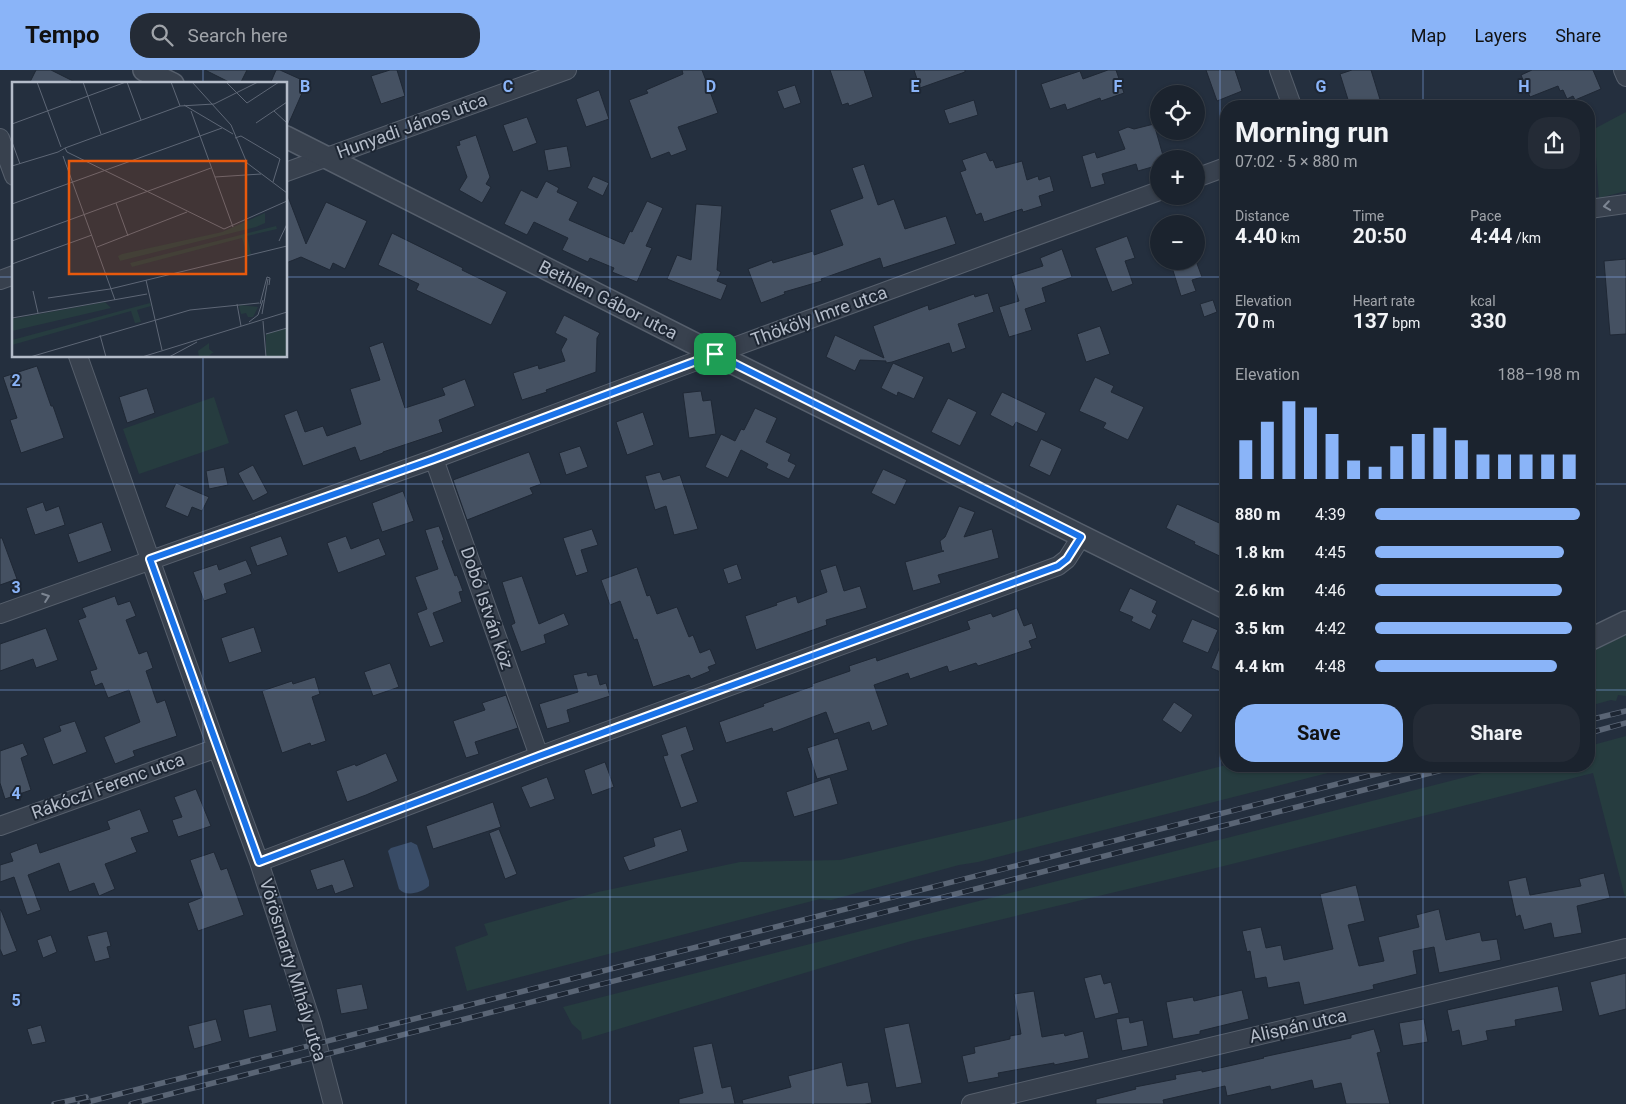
<!DOCTYPE html>
<meta charset="utf-8">
<style>
body{margin:0;font-family:Roboto,sans-serif;background:#242b36;color:#f1f3f6;height:100vh;display:flex;flex-direction:column;font-size:19px;white-space:nowrap}
*{box-sizing:border-box;margin:0}
p{font-size:16px;color:#a0a4aa}
.icon{flex:none;width:28px;height:28px;fill:none;stroke:currentColor;stroke-width:2;stroke-linecap:round;stroke-linejoin:round}
.map{position:relative;flex:1;overflow:hidden}
.details{position:absolute;left:1220px;top:30px;width:375px;height:672px;display:flex;flex-direction:column;background:#1b232e;border-radius:20px;box-shadow:0 1px 4px #0004,0 0 0 1px #39404a}
.details>*{flex:none}
.fabs{position:absolute;left:1150px;top:15px;display:grid;gap:10px}
.fabs a{display:grid;place-items:center;width:55px;height:55px;border-radius:50%;background:#1b232e;box-shadow:0 1px 4px #0004,0 0 0 1px #39404a;font-size:25px}
.pin{position:absolute;display:grid;place-items:center;width:42px;height:42px;color:#fff;margin:-21px;border-radius:10px;box-shadow:0 2px 8px #0006}
.round{display:grid;place-items:center;flex:none;width:52px;height:52px;border-radius:20px;background:#242b36}
.head{display:flex;align-items:center;justify-content:space-between;height:85px;padding:0 15px}
h1{font-size:28px;font-weight:700;line-height:38px}
.figures{display:grid;grid-template-columns:repeat(3,1fr);gap:8px;height:85px;padding:5px 15px}
.figures div{display:grid;align-content:center}
.figures b{font-size:21px;font-weight:700}
.figures small{font-size:14px;font-weight:400}
.figures p{font-size:14px}
.chart{height:140px;padding:10px 15px}
.chart p{display:flex;justify-content:space-between}
.chart svg{width:100%;height:90px;margin-top:5px;stroke:#8ab4f8;stroke-width:6}
.action{display:flex;gap:10px;margin-top:auto;padding:10px 15px}
.action a{flex:1;height:58px;border-radius:20px;background:#8ab4f8;color:#111;font-size:20px;font-weight:700;line-height:58px;text-align:center}
.action a+a{background:#242b36;color:#f1f3f6}
ul{padding:0 15px;list-style:none;font-size:16px}
li{display:grid;grid-template-columns:80px 60px 1fr;align-items:center;height:38px}
li i{height:12px;border-radius:6px;background:#8ab4f8}
header{display:flex;align-items:center;gap:30px;box-sizing:border-box;height:70px;padding:0 25px;background:#8ab4f8;color:#111}
header strong{font-size:24px}
nav{display:flex;gap:28px;margin-inline-start:auto;font-size:18px}
.search{width:350px;height:45px;background:#242b36;display:flex;align-items:center;gap:12px;box-sizing:border-box;padding:0 18px;border-radius:20px;color:#a0a4aa;font-size:19px}
.map>svg:first-child{display:block}
.green{fill:#263c3f}
.water{fill:#394c67}
.building{fill:#455162;stroke:#1f2835}
.lines{fill:none;stroke-linecap:round;stroke-linejoin:round}
.minor-casing{stroke:#565f6c;stroke-width:20}
.tertiary-casing{stroke:#565f6c;stroke-width:24}
.minor{stroke:#38414e;stroke-width:18}
.tertiary{stroke:#38414e;stroke-width:21}
.rail-casing{stroke:#5a6575;stroke-width:5.5}
.rail{stroke:#1d2633;stroke-width:4;stroke-dasharray:11;stroke-linecap:butt}
.oneway{stroke:#7c8592}
.route-casing{stroke:#fff;stroke-width:10}
.route{stroke:#1a73e8;stroke-width:6}
.grid{fill:none;stroke:#8ab4f8;stroke-width:1;stroke-opacity:0.55}
.labels{text-anchor:middle;stroke-width:4;stroke-linejoin:round;paint-order:stroke}
.street-label{font-size:18px;fill:#b4bcc9;stroke:#1d2633}
.inset-road{fill:none;stroke:#5e6776;stroke-width:1}
.view{fill:#e8590c;fill-opacity:0.15;stroke:#e8590c;stroke-width:2.5}
.inset-edge{fill:none;stroke:#b4bcc9;stroke-width:2.5}
.grid-label{font-size:16px;text-anchor:middle;font-weight:bold;fill:#8ab4f8;stroke:#1d2633;stroke-width:4;stroke-linejoin:round;paint-order:stroke}
</style>
<header>
<strong>Tempo</strong>
<div class="search"><svg class="icon" aria-label="search" viewBox="0 0 24 24"><circle cx="10" cy="10" r="6"/><path d="M15 15l6 6"/></svg>Search here</div>
<nav><a>Map</a><a>Layers</a><a>Share</a></nav>
</header>
<div class="map">
<svg width="1626" height="1034" viewBox="0 0 1626 1034">
<rect width="100%" height="100%" fill="#242f3e"/>
<path class="green" d="M1626,42V121L1599,128L1594,59Z
M214,327L229,373L139,404L123,359Z
M1626,565V626L1618,625L1616,631L1611,630L1589,636V583Z
M1626,666V831L1593,703L1220,797L911,871L582,970L581,962L572,954L563,937L1509,696H1589V676Z
M1226,695V696H1355L978,792L959,795L831,830L820,829L467,921L455,877L488,865L484,854L598,822L740,792L840,790L1000,753Z"/>
<path class="water" d="M411,772L417,775L429,811V816C421,823 406,827 399,819L388,781L391,778Z"/>
<path class="building" d="M36,0H51L79,14H29Z
M205,0H247L240,14H233Z
M276,0H280L311,14H306L288,55H286V14H270Z
M390,0H397L405,26L381,34L371,6Z
M682,0H702L718,43L678,57L687,80L671,86L669,82L651,89L629,30L648,23L646,20L683,4Z
M830,0H864L873,27L849,36L848,33L842,35Z
M914,0H965V2L920,18Z
M1108,0H1116L1124,23L1101,31L1100,28L1067,40L1065,34L1050,39L1041,14L1080,1L1083,9Z
M1206,0H1235L1242,21L1217,31Z
M1352,0H1371L1382,36H1350L1340,4Z
M1532,0H1593L1601,19L1575,30L1573,26L1567,29L1563,20L1560,21L1558,16L1530,27L1521,5Z
M795,15L801,33L784,39L777,21Z
M599,20L609,49L586,57L576,29Z
M974,30L978,45L949,54L944,40Z
M527,47L537,73L513,82L503,55Z
M1154,54L1164,89H1159V95L1138,101L1136,94L1102,104L1105,114L1091,118L1082,86L1095,82L1097,88L1125,79L1118,61L1128,57L1134,59Z
M476,65L490,107L486,114L491,117L482,133L459,120L467,107L456,76L460,75L459,71Z
M567,76L571,97L548,101L544,80Z
M986,82L990,91L993,90L996,98L1022,91L1027,110L1038,106L1039,110L1050,106L1054,121L1039,126L1042,136L1023,142L1022,139L984,152L981,143L976,145L960,102L966,100L962,90Z
M864,94L878,135L894,129L905,159L946,146L956,174L883,198L880,188L821,209L822,211L784,222L785,224L761,233L748,199L772,190L773,193L813,181L814,185L843,175L830,140L863,128L852,98Z
M593,106L609,113L603,126L587,118Z
M546,111L559,118L557,122L578,132L569,150L624,174L630,161L632,162L647,131L663,138L646,176L652,178L637,212L612,202L614,198L590,188L588,192L562,180L568,168L534,152L527,165L504,154L521,120L537,128Z
M287,124L306,174L326,132L367,151L345,199L333,193L330,200L301,187L286,193Z
M696,134L722,136L717,200L721,202L717,211L727,215L721,230L667,209L677,185L691,190Z
M392,163L463,198L462,200L507,222L491,255L416,220L419,214L378,195Z
M1127,166L1135,188L1125,191L1133,214L1112,222L1095,178Z
M1062,179L1072,207L1042,218L1046,232L1025,239L1032,260L1009,267L999,237L1019,231L1011,206L1043,196L1040,188Z
M1626,189V264L1610,265L1604,191Z
M1170,191H1196L1202,207L1192,210L1196,221L1181,226Z
M988,223L994,242L958,254L966,278L952,283L949,273L892,292L886,293V291L860,290L855,301L826,287L835,265L884,288L873,256L928,235L929,240L974,224L975,227Z
M1213,230L1217,242L1204,247L1200,234Z
M564,245L600,263L597,268L596,302L546,320L547,322L522,330L513,303L538,295L539,299L565,291L561,280L567,269L555,263Z
M1100,256L1110,284L1086,292L1077,264Z
M383,272L405,338L445,325L442,318L465,309L475,336L439,350L443,362L383,382V383L360,391L355,377L303,396L284,345L297,340L305,362L323,356L327,366L361,354L350,319L380,310L369,277Z
M893,293L924,307L914,329L898,322L897,326L881,318Z
M37,296L51,336H53L64,368L21,383L10,350L17,348L3,307Z
M1095,307L1114,316L1111,322L1144,337L1128,370L1103,358L1106,353L1079,341Z
M147,318L155,343L127,353L119,327Z
M701,321L703,331L711,330L716,364L689,368L683,323Z
M1002,322L1046,343L1037,362L1016,352L1013,357L990,345Z
M948,328L977,342L960,376L931,362Z
M755,338L777,348L766,372L791,384L788,391L796,395L789,409L766,398L768,394L741,380L728,408L705,397L721,364L735,371L741,359L744,360Z
M643,342L654,375L627,385L616,352Z
M1041,369L1062,379L1050,406L1029,396Z
M580,376L588,397L566,405L559,383Z
M529,382L541,414L530,418L533,424L467,450L453,410Z
M253,395L268,423L253,431L238,403Z
M224,397L228,415L209,419L206,401Z
M883,399L907,410L895,435L871,423Z
M660,402L663,410L680,405L698,459L674,465L666,436L655,440L645,406Z
M176,413L209,427L202,441L192,437L188,447L165,437Z
M403,421L414,451L382,462L372,433Z
M43,432L46,441L59,436L65,455L35,465L26,438Z
M1177,434L1226,456V489L1194,474L1195,472L1166,458Z
M959,436L975,442L964,467L992,459L999,488L938,505L941,513L913,521L905,492L944,481H942L940,471L945,467Z
M102,452L112,481L78,493L68,464Z
M439,456L444,470L442,471L455,506L457,505L463,521L459,522L462,532L433,543L444,572L430,577L417,543L427,539L415,507L438,499L425,460Z
M592,459L598,475L581,480L588,502L576,506L563,468Z
M281,466L288,485L257,496L250,477Z
M346,466L351,479L379,468L386,485L338,503L327,473Z
M0,468H2L17,509L0,515Z
M246,490L252,504L224,514L227,523L204,531L193,502L217,494L219,500Z
M737,494L742,509L728,514L723,499Z
M836,495L844,521L860,516L867,538L826,550L827,555L756,580L745,546L777,535L776,533L796,526L798,533L827,522L820,500Z
M637,497L647,526L650,525L657,544L677,537L689,567L693,565L700,583L710,579L716,594L708,597L710,601L691,609L689,605L653,617L637,569L634,570L620,531L610,535L601,510Z
M522,506L539,554L564,543L569,555L544,565L546,573L521,582L511,555L515,553L502,512Z
M1130,518L1157,531L1152,542L1157,545L1150,560L1131,551L1133,547L1119,541Z
M115,526L118,535L130,531L136,546L126,550L139,584L147,581L153,598L146,601L157,633L165,630L177,666L133,681L135,686L115,694L104,667L140,652L129,620L108,628L102,613L95,616L90,601L97,599L78,550L86,547L82,538Z
M1017,538L1024,556L1032,553L1037,568L1029,571L1032,578L978,596L976,593L949,602L947,596L910,609L908,603L874,615L888,655L872,661L869,652L834,664L826,642L773,662L772,658L726,673L719,652L764,636L763,634L813,616L812,614L850,601L849,596L876,587L877,591L970,559L967,551L991,543L993,547Z
M1192,549L1218,560L1208,583L1182,572Z
M254,557L262,582L229,593L221,568Z
M46,558L58,590L36,598L33,589L0,601V574Z
M1226,562V594L1223,603L1211,598Z
M390,593L399,617L373,626L364,602Z
M587,602L588,606L597,604L600,615L606,613L610,626L567,640L570,652L547,659L539,634L578,622L573,605Z
M315,607L320,624L312,627L326,671L311,676L310,673L282,683L262,621L292,611L293,614Z
M506,625L518,658L475,672L479,684L466,688L453,651L485,640L482,633Z
M1174,632L1193,645L1181,663L1162,650Z
M75,651L87,682L53,695L43,668L61,661L59,656Z
M686,656L694,680L681,685L698,732L681,738L663,686L668,685L661,665Z
M838,668L848,700L817,709L807,678Z
M23,673L28,685L21,688L31,720L5,729L0,713V681Z
M386,683L398,711L366,725L347,732L336,701L355,694L356,696Z
M605,692L614,717L592,725L584,700Z
M547,707L555,729L530,738L521,717Z
M830,707L838,734L794,747L786,722Z
M196,719L211,756L178,767L172,750L182,747L174,727Z
M493,732L501,757L433,779L426,756Z
M140,739L149,762L131,768L137,782L105,794L115,819L99,826L94,813L69,822L59,793L28,805L41,840L27,845L14,807L0,812V795L13,791L10,783L37,773L40,783L110,759L107,751Z
M499,759L517,804L505,809L489,763Z
M681,759L688,781L629,801L623,787L655,776L653,768Z
M214,782L221,800L227,798L244,845L198,861L188,833L203,827L190,790Z
M344,789L354,817L335,824L332,815L317,820L310,800Z
M1604,803L1610,828L1577,836L1582,863L1554,868L1551,853L1524,860L1520,845L1516,847L1508,811L1526,807L1530,825L1581,816L1579,809Z
M1356,815L1365,851L1348,855L1359,896L1384,891L1378,867L1419,857L1416,845L1439,839L1446,870L1480,862L1482,871L1497,869L1501,890L1439,903L1434,877L1413,881L1417,904L1373,915L1374,919L1304,935L1299,912L1268,918L1266,907L1255,909L1250,881L1247,882L1242,861L1261,857L1266,878L1281,875L1284,890L1333,879L1320,824Z
M0,840H1L17,881L3,886L0,879Z
M107,861L111,876L107,877L110,888L95,892L87,866Z
M51,865L57,882L43,888L37,870Z
M1626,903V939L1599,946L1590,912Z
M1101,904L1104,914L1111,912L1119,943L1095,949L1084,908Z
M362,914L368,939L341,944L336,919Z
M1558,916L1563,941L1515,950L1516,956L1486,961L1488,970L1462,976L1459,960L1452,962L1447,940Z
M1242,920L1249,949L1200,961V964L1173,969L1166,932L1193,927L1194,931Z
M1034,921L1042,967L1064,963L1065,966L1083,961L1089,988L1054,995V993L998,1003L999,1007L968,1013L962,986L975,983L974,977L1010,969V966L1021,964L1014,924Z
M271,934L277,961L249,968L243,940Z
M1129,947L1130,953L1143,950L1148,976L1122,981L1116,949Z
M216,949L222,971L194,979L188,956Z
M1424,949L1428,972L1403,976L1399,953Z
M909,953L922,1013L896,1018L884,958Z
M41,955L46,972L32,975L27,959Z
M1374,959L1381,982L1377,983L1390,1034H1346L1341,1013L1314,1019L1312,1010L1271,1020L1270,1016L1227,1026L1225,1016L1163,1030L1164,1034H1096V1029L1136,1019L1135,1017L1176,1009L1175,1005L1202,1000V1002L1264,988L1263,987L1351,968V965Z
M712,973L722,1018L731,1016L735,1034H679V1029L703,1023L693,977Z
M842,992L847,1016L868,1012L872,1033L865,1034H743L742,1030L791,1017L788,1006Z"/>
<g class="lines">
<g class="minor-casing">
<path id="minor" d="M1279,0L1292,36
M1623,0L1626,7
M0,68L14,106
M286,102L567,0
M1196,108L1226,97
M1589,139L1626,134
M0,210L14,205
M78,286L217,678L259,792L312,954L333,1034
M434,389L539,686
M0,544L434,389L715,284L1159,121
M0,756L217,678
M259,792L539,686L1058,496L1067,489L1081,467
M971,1034L1626,878"/>
</g>
<g class="tertiary-casing">
<path id="tertiary" d="M144,0L173,14
M286,67L715,284L1226,538
M1589,570L1626,552"/>
</g>
<use href="#minor" class="minor"/>
<use href="#tertiary" class="tertiary"/>
<g class="rail-casing">
<path id="rail" d="M1589,650L1626,641
M1589,663L1626,653
M54,1034L86,1027
M80,1034L1408,696
M131,1034L1458,696"/>
</g>
<use href="#rail" class="rail"/>
</g>
<defs><path id="oneway-chevron" d="M-2-3.5L2.5 0L-2 3.5" fill="none" stroke-width="1.6" stroke-linecap="round" stroke-linejoin="round" transform="scale(1.25)"/></defs>
<g class="oneway">
<use href="#oneway-chevron" transform="translate(1607 136) rotate(172)"/>
<use href="#oneway-chevron" transform="translate(46 527) rotate(-20)"/>
</g>
<g class="lines">
<g class="route-casing">
<path id="route" d="M715,284L1081,467L1067,489L1058,496L539,686L259,792L150,489L434,389Z"/>
</g>
<use href="#route" class="route"/>
</g>
<path class="grid" d="M203,0V14M406,0V1034M610,0V1034M813,0V1034M1016,0V1034M1220,0V1034M1423,0V36M0,207H14M286,207H1226M1589,207H1626M203,286V1034M0,414H1226M1589,414H1626M0,620H1226M1589,620H1626M1423,696V1034M0,827H1626"/>
<g class="labels">
<g class="street-label">
<text transform="translate(412 56) rotate(-20)" y="6">Hunyadi János utca</text>
<text transform="translate(608 230) rotate(27)" y="6">Bethlen Gábor utca</text>
<text transform="translate(819 246) rotate(-20)" y="6">Thököly Imre utca</text>
<text transform="translate(487 538) rotate(71)" y="6">Dobó István köz</text>
<text transform="translate(108 716) rotate(-20)" y="6">Rákóczi Ferenc utca</text>
<text transform="translate(293 900) rotate(73)" y="6">Vörösmarty Mihály utca</text>
<text transform="translate(1298 956) rotate(-13)" y="6">Alispán utca</text>
</g>
</g>
<g transform="translate(12 12)">
<rect width="275" height="275" fill="#242f3e"/>
<path d="M253,131V141L244,145L108,179L106,174L110,172L210,150ZM264,144L265,147L235,154L239,172L235,173L230,156L120,185L118,181ZM93,220L99,226L0,249V237ZM138,221L139,224L125,228L129,240L123,241L119,229L0,263V258ZM227,225L228,223L246,225L241,235H236L234,231L229,232ZM275,246V275H254V252ZM197,261V267L202,271H200L197,274L202,275H187L186,269Z" fill="#263c3f"/>
<path class="inset-road" d="M25,0L49,65M71,0L89,52M115,0L129,38M159,0L168,24M180,0L219,43L235,81L275,111M214,0L235,21L267,0M172,23L221,52M179,29L221,145M262,29L275,41M244,41L275,20M0,42L114,0M223,56L229,54L268,77L261,100M0,60L8,82M53,66L168,24L202,22L246,0M46,70L53,66L55,70L212,147L275,119M51,74L103,218M0,84L46,70M203,95L249,92M104,121L116,154M0,122L210,46M0,159L199,86M267,159L275,142M85,165L175,130M0,182L80,153M134,198L150,268M21,209L26,231M36,216L98,207L275,164M225,222L229,244M248,222L255,195L258,196L257,203M250,232L256,197M0,236L135,212M251,239L254,275M237,240L246,233L251,218M254,252L275,246M88,253L94,275M18,275L178,228L247,221M130,275L275,230M157,275L185,260"/>
<path class="view" d="M57,79H234V192H57Z"/>
<rect width="275" height="275" class="inset-edge"/>
</g>
<g class="grid-label">
<text x="305" y="22">B</text>
<text x="508" y="22">C</text>
<text x="711" y="22">D</text>
<text x="915" y="22">E</text>
<text x="1118" y="22">F</text>
<text x="1321" y="22">G</text>
<text x="1524" y="22">H</text>
<text x="16" y="316">2</text>
<text x="16" y="523">3</text>
<text x="16" y="729">4</text>
<text x="16" y="936">5</text>
</g>
</svg>
<div class="fabs">
<a><svg class="icon" aria-label="locate" viewBox="0 0 24 24"><circle cx="12" cy="12" r="6"/><path d="M12 2v4M12 18v4M2 12h4M18 12h4"/></svg></a>
<a>+</a>
<a>−</a>
</div>
<div class="pin" style="left:715px;top:284px;background:#1e9e55"><svg class="icon" aria-label="arrive" viewBox="0 0 24 24"><path d="M6 21V4h12l-3 4 3 4H6"/></svg></div>
<section class="details">
<div class="head"><div><h1>Morning run</h1><p>07:02 · 5 × 880 m</p></div><a class="round"><svg class="icon" aria-label="share" viewBox="0 0 24 24"><path d="M12 15V3M7 8l5-5 5 5M5 13v7h14v-7"/></svg></a></div>
<div class="figures">
<div><p>Distance</p><b>4.40<small> km</small></b></div>
<div><p>Time</p><b>20:50</b></div>
<div><p>Pace</p><b>4:44<small> /km</small></b></div>
</div>
<div class="figures">
<div><p>Elevation</p><b>70<small> m</small></b></div>
<div><p>Heart rate</p><b>137<small> bpm</small></b></div>
<div><p>kcal</p><b>330</b></div>
</div>
<div class="chart"><p><span>Elevation</span>188–198 m</p>
<svg viewBox="0 0 160 44" preserveAspectRatio="none"><path d="M5 44V25M15 44V16M25 44V6M35 44V9M45 44V22M55 44V35M65 44V38M75 44V28M85 44V22M95 44V19M105 44V25M115 44V32M125 44V32M135 44V32M145 44V32M155 44V32"/></svg>
</div>
<ul>
<li><b>880 m</b>4:39<i style="width:100%"></i></li>
<li><b>1.8 km</b>4:45<i style="width:92%"></i></li>
<li><b>2.6 km</b>4:46<i style="width:91%"></i></li>
<li><b>3.5 km</b>4:42<i style="width:96%"></i></li>
<li><b>4.4 km</b>4:48<i style="width:89%"></i></li>
</ul>
<div class="action"><a>Save</a><a>Share</a></div>
</section>
</div>
